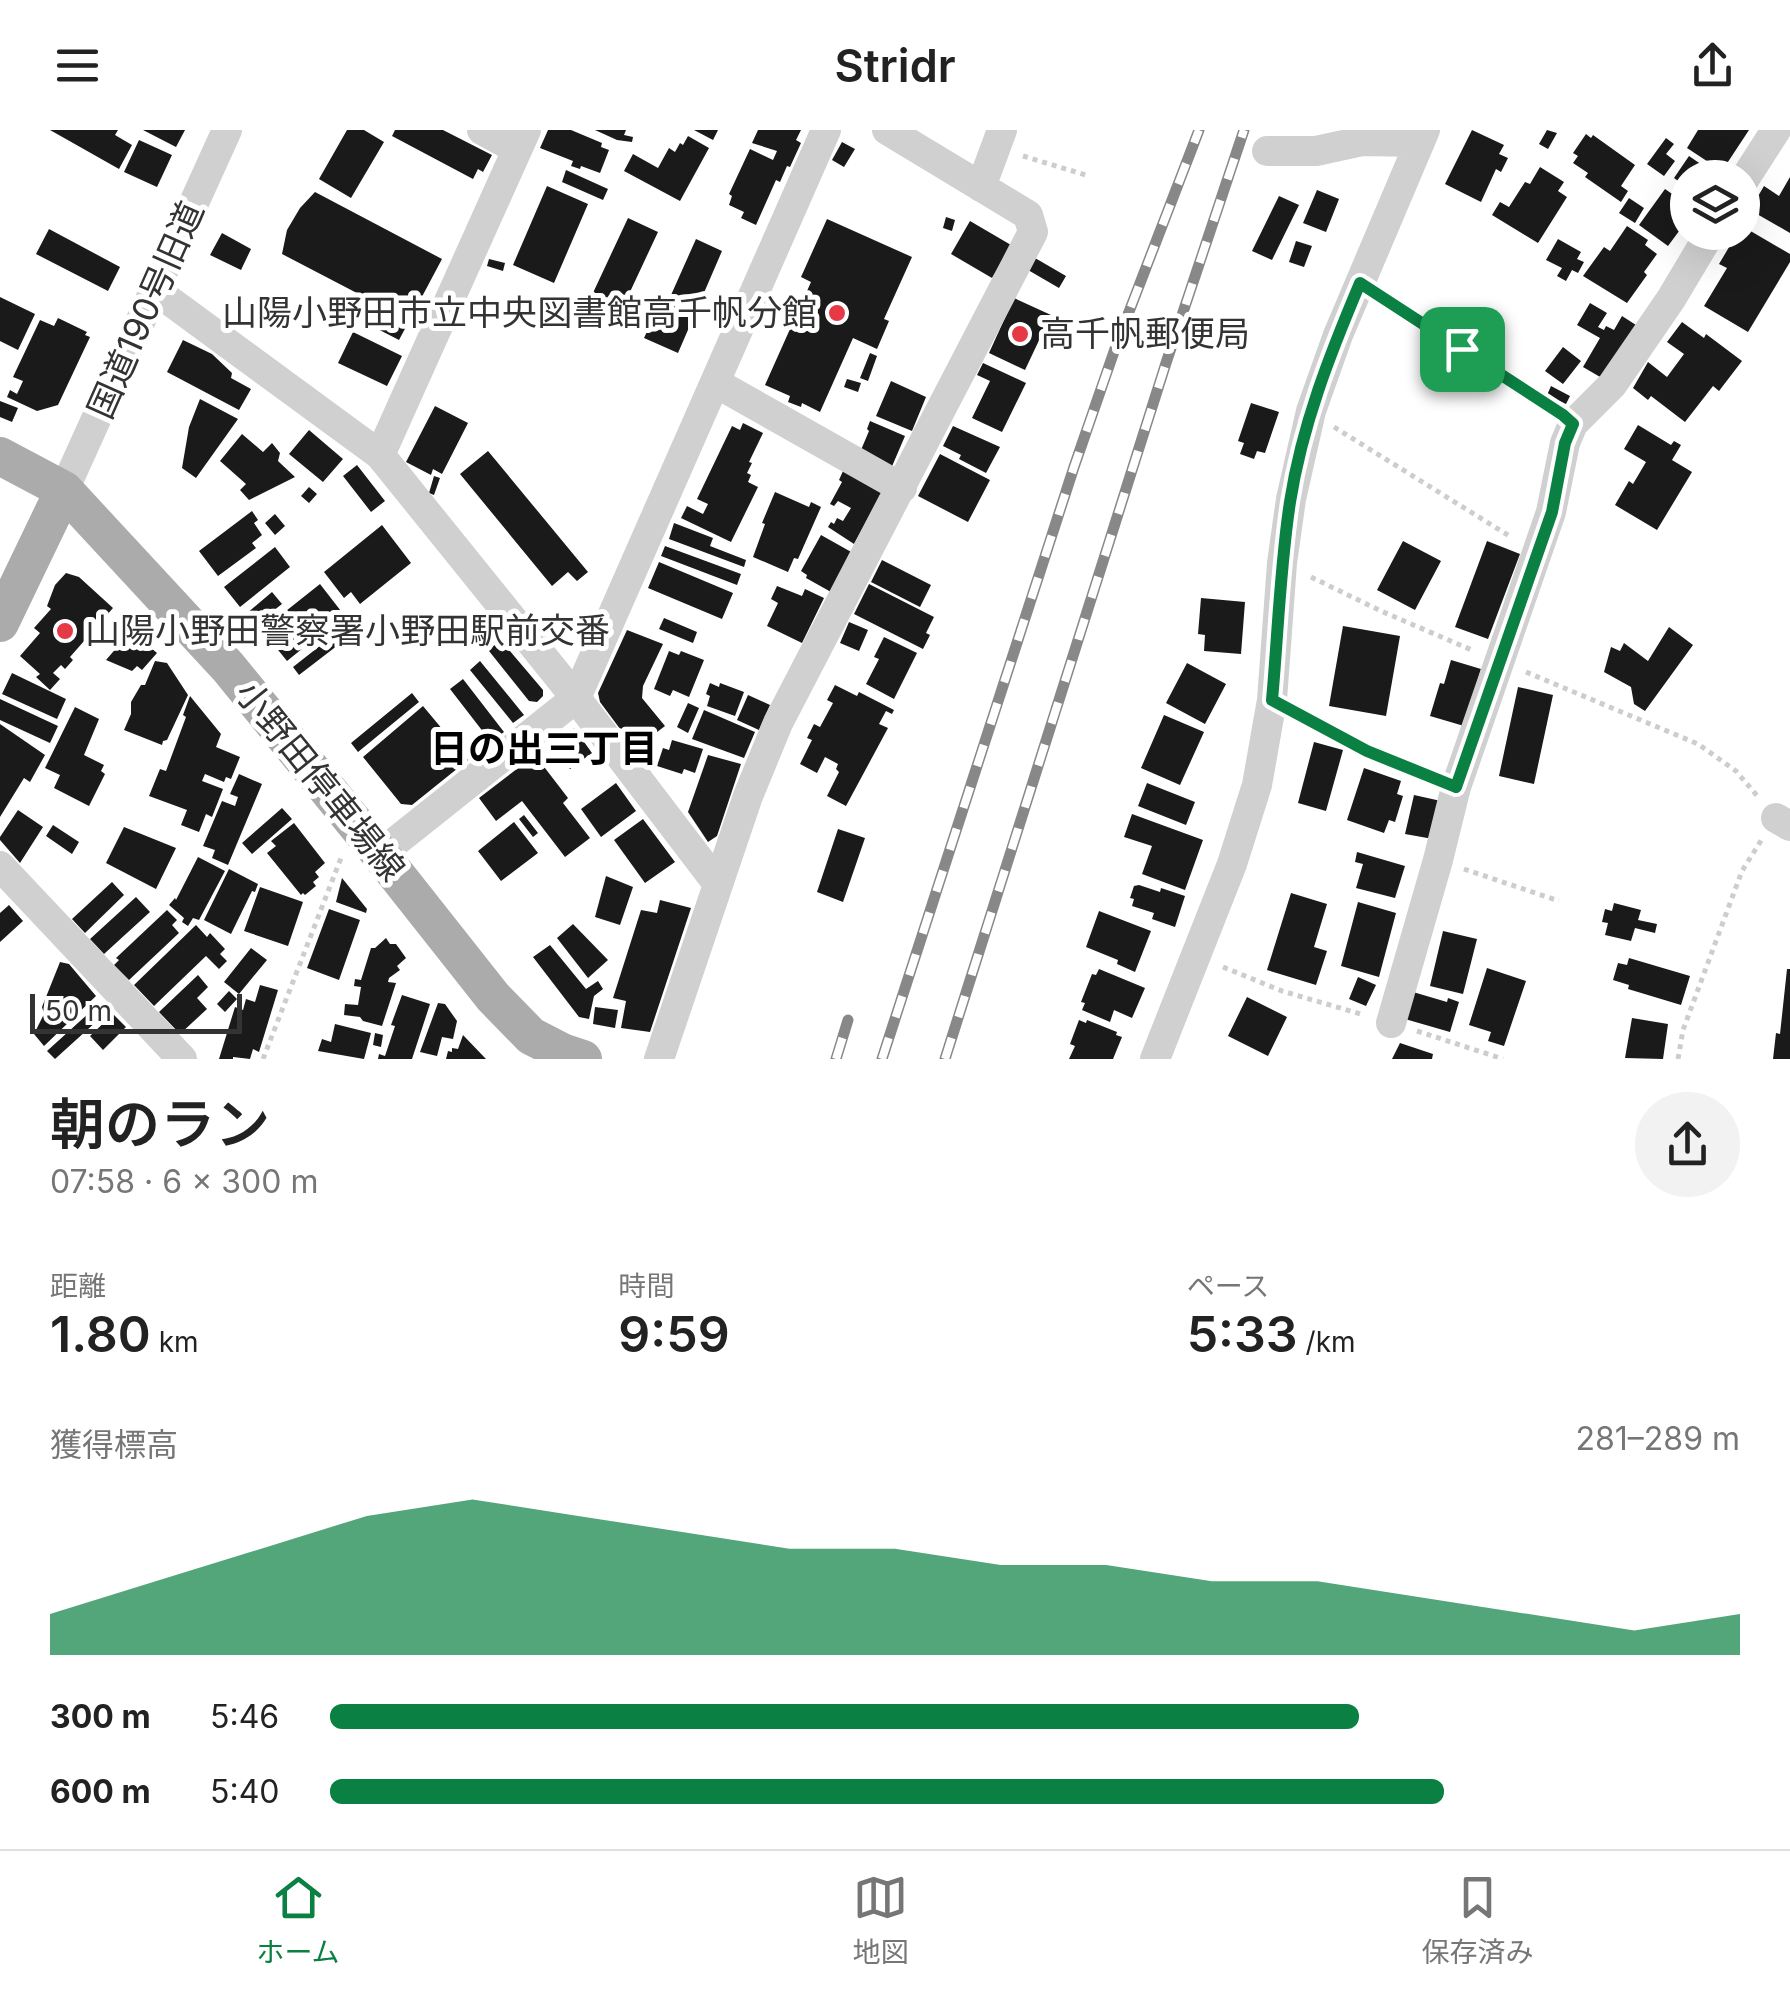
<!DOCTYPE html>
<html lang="ja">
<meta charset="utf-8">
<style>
body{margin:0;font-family:Inter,"Noto Sans JP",sans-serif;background:#f2f2f2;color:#222;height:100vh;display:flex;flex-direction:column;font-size:38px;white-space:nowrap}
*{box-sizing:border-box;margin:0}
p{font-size:32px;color:#767676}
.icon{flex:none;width:55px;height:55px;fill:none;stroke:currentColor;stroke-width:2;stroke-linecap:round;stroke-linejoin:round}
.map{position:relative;height:929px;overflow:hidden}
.details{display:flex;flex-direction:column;background:#fff;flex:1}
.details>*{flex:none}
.buttons{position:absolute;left:1670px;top:30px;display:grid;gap:20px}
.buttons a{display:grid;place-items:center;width:90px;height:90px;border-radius:50%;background:#fff;box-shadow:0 10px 40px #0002;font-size:50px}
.scale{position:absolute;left:30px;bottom:25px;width:212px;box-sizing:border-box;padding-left:10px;border:5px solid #333;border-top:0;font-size:28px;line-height:35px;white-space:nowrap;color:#333;-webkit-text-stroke:8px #fff;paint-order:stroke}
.pin{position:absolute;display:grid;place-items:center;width:85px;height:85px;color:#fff;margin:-42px;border-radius:20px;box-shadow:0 5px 15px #0006}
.round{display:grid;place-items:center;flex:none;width:105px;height:105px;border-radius:52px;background:#f2f2f2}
.summary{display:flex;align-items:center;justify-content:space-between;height:170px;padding:0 50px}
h1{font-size:55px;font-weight:600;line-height:75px}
.stats{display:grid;grid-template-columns:repeat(3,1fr);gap:15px;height:170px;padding:10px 50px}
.stats div{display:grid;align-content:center}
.stats b{font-size:50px;font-weight:600}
.stats small{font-size:28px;font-weight:400}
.stats p{font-size:28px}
.chart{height:280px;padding:20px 50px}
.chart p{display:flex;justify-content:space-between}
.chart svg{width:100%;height:180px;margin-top:10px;fill:#0b8043;opacity:.7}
ul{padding:0 50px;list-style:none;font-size:32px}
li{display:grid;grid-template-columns:160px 120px 1fr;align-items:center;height:75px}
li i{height:25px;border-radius:12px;background:#0b8043}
header{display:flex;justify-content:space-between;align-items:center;height:130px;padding:0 50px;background:#fff;font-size:45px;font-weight:600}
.tab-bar{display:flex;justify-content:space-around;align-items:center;height:140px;border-top:2px solid #e0e0e0;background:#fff;font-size:28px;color:#767676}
.tab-bar a{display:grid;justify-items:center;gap:5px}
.tab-bar .on{color:#0b8043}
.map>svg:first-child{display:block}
.building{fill:#1a1a1a}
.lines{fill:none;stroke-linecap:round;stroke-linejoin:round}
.path{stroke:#cdcdcd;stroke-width:5;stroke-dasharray:5 5;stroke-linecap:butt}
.minor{stroke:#d0d0d0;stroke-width:30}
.major{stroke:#ababab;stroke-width:38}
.rail-casing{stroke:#888;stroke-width:11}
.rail{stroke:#fff;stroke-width:8;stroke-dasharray:22;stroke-linecap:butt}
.route-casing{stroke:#fff;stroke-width:20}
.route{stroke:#0b8043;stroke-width:12}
.poi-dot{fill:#e63946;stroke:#fff;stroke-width:4}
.labels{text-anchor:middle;stroke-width:10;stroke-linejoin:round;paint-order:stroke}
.street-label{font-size:35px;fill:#333;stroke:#fff}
.poi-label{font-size:35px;fill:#333;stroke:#fff;text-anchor:start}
.neighbourhood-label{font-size:38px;font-weight:bold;fill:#000;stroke:#fff}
</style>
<header><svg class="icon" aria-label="menu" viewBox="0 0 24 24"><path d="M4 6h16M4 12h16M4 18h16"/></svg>Stridr<svg class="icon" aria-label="share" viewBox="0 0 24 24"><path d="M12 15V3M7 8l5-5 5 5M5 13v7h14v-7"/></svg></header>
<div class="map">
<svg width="1790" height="929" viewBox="0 0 1790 929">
<rect width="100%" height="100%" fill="#fff"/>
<path class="building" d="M50,0H118L115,5L132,15L119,39Z
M143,0H185L176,17Z
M347,0H364L384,12L351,68L319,49Z
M395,0H443L492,25L483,42L478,39L473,49L392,6Z
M548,0H571L602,13L601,17L609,20L600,43L581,36L580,39L571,36L573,31L540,18Z
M595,0H626L624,5L633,7L632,12L617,10Z
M694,0H718L713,10Z
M758,0H801L796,10L801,13L790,37L787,36L780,52L776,50L756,95L741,88L744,82L729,75L732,66L729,64L750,19L773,30L777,21L752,13Z
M1472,0L1504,15L1499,24L1508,28L1501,42L1496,39L1481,72L1445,54Z
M1547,0L1557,3L1548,19L1539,14Z
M1698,0H1749L1722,41L1687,18Z
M1586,4L1591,8L1593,5L1635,35L1621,56L1628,61L1621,72L1585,47L1588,43L1573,33L1578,26L1573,23Z
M688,6L709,18L680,71L624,41L633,24L658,38L669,18L675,22L680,13L683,15Z
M1666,8L1674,14L1666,24L1675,31L1664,46L1647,34Z
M139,10L172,25L157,57L124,42Z
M842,12L855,19L844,37L832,30Z
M1689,26L1721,48H1688V58L1674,48Z
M1540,37L1564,52L1558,61L1567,67L1538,113L1492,85L1500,72L1509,77L1525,52L1530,54Z
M566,40L608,59L603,70L562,52Z
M1790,47V103L1750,80L1764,56L1779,66Z
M547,56L588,74L554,153L513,135Z
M1665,59L1688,75V89L1668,116L1639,95Z
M1317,60L1339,69L1326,102L1303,93Z
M315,62L442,129L399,210L366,193L376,173L282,124L287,100L300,78Z
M1279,66L1299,75L1272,130L1252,121Z
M1629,68L1644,78L1635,93L1619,83Z
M946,87L955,90L952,101L943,98Z
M628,88L658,102L622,179L592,165Z
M827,89L912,127L884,189L889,191L877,219L853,208L820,282L802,273L801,277L788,272L790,266L765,255L811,152L801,147Z
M970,91L1011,115L992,148L951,124Z
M1627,96L1648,110L1645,115L1657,124L1644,142L1647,145L1627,173L1583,146L1604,117L1610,121Z
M1742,96L1790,124V132L1748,202L1704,176L1727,138L1719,134L1738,102H1742Z
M49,99L120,137L108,161L36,124Z
M222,103L251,119L241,140L210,125Z
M696,109L722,121L678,223L644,208L657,180L663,183Z
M1558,109L1581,122L1577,129L1584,132L1578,143L1572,140L1566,151L1557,146L1562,138L1546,130Z
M1296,111L1312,116L1304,137L1289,132Z
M1035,128L1066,146L1059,158L1028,140Z
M489,129L505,133L503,141L487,136Z
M0,167L35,184L18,220L0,211Z
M1014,168L1051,185L1025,240L989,223Z
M1590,173L1607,183L1598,197L1604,200L1606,196L1614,200L1622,186L1636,195L1607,251L1583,237L1600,208L1577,195Z
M58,188L87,202L85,205L90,207L58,275L37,281L7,267L10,260L17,264L23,251L13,247L40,190L54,196Z
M1682,192L1704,208L1706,204L1742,231L1719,261L1713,256L1685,292L1651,266L1648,270L1633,258L1648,232L1667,247L1684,224L1667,212Z
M353,202L402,226L387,256L338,233Z
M183,210L212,224L232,243L231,248L251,259L239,280L167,242Z
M1563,217L1581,231L1563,254L1545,241Z
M870,223L877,226L868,251L860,248Z
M983,233L1026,253L1002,302L972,288L990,251L977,245Z
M847,249L861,253L858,262L844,257Z
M891,251L926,267L912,301L876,286Z
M1551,256L1570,266L1566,274L1547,265Z
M200,269L238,289L196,348L182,338L189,297Z
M0,271L18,278L12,292L0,287Z
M1251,273L1279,282L1265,323L1257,321L1254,329L1240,324L1244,313L1238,311Z
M435,276L468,293L442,344L433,339L431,345L406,332Z
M870,291L905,306L890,341L858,327L869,301L867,299Z
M743,293L763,303L749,332L752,333L747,343L751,345L748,352L758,357L731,412L681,388L687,376L703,384L708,374L697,369L732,296L740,300Z
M1638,295L1671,315L1674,311L1681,315L1672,330L1692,342L1657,400L1615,375L1629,351L1633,354L1646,332L1624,319Z
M953,296L1000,317L986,343L959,329L961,325L943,316Z
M309,300L343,329L323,352L289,324Z
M242,304L263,322L272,313L280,323L278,331L295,347L249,370L240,360L246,354L220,331Z
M488,321L588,442L577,451L568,442L552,456L460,344Z
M940,324L990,350L968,392L918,366Z
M357,335L385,371L371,382L343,346Z
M843,341L882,362L854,414L828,397L831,392L834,394L837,388L843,391L851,378L838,371L834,376L830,374L842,352L839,350Z
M434,346L440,348L434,365L429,363Z
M309,357L317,364L309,373L301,366Z
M775,362L809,377L811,372L821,377L798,429L794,428L788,442L753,427L765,394L762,393Z
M252,381L258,390L254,393L262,405L252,413L256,418L218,446L199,421Z
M275,384L285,396L275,405L265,393Z
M674,393L713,408L710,416L746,430L744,437L669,409Z
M382,395L411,433L360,474L351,462L344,468L324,442Z
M821,405L853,423L831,462L806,448L807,445L801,441Z
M1403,411L1441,431L1415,480L1377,460Z
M1487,411L1520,424L1488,509L1455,497Z
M665,416L741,444L737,455L661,426Z
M275,417L290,437L240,477L224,457Z
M882,430L931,455L920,477L871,452Z
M659,432L733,463L722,489L648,458Z
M66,443L79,447L113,478L70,527L73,530L65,539L61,535L53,543L60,549L50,560L36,547L40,544L20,526L40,503L34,498L51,479L47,476L55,455Z
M320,454L344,485L287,531L262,500Z
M869,454L934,487L926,503L930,505L923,519L854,484Z
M777,456L802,466L805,459L824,468L802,513L767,496L778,473L771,469Z
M272,462L282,474L255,495L246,484Z
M1201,468L1245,472L1241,524L1204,521L1205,505L1198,504Z
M356,485L364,494L350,506L342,497Z
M664,488L697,502L693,513L659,499Z
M849,492L868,500L859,521L840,513Z
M1343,496L1400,506L1386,586L1329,576Z
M1669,497L1693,515L1645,581L1634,574L1631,557L1604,542L1611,517L1620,521L1624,513L1648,531Z
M627,500L663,514L643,556L642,568L665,596L635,619L600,572L598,563Z
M131,501L157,523L142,540L137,536L132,541L106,530Z
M335,504L342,512L299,545L293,537Z
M884,507L917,523L894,569L866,554L879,529L874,527Z
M497,512L504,514L543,560V566L537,572L529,571L489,521Z
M669,521L679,525L681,521L704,530L689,567L673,560L670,566L654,559Z
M1451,530L1481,539L1464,596L1430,586L1440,553L1444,554Z
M155,531L167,533L188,565L167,610L163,611L162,615L124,600L131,584V572L141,555H145Z
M480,531L524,585L513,593L470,540Z
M1187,533L1226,554L1205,594L1166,573Z
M12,543L66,569L57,589L2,564Z
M463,549L504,602L491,612L450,559Z
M710,553L719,557L720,553L744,562L735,586L707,576L710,566L706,564Z
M835,555L857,566L859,562L894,580L892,584L886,581L879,594L888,598L846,676L827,666L839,642L836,639L838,634L825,627L817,643L800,634L812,610L807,608L814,594L820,597L833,573L827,570Z
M1518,557L1553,565L1534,654L1499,646Z
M412,563L419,572L358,622L351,613Z
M748,565L770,575L759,600L737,590Z
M190,566L221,604L216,617L240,627L231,649L226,647L224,652L205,644L202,651L223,659L212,687L206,684L199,702L181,695L187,680L149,666L160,639L166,641L186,587L183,585Z
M0,569L58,596L50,613L0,590Z
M688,573L699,578L688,603L677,597Z
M423,576L468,630L412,675L401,674L363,627Z
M75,577L99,589L84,625L104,635L101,641L105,644L89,676L54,658L60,645L45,638Z
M704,580L755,602L744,628L692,609Z
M1164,585L1204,602L1180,655L1141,638Z
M0,594L45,625L30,652L24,648L0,687Z
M574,598L592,623L570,639L552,615Z
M672,610L703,619L695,643L684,639L682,644L657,636L663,618L669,620Z
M1314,612L1343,620L1326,681L1298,673Z
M535,625L568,668L563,673L590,708L565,727L522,671L496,691L479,668Z
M708,625L741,634L717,706L708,712L688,682Z
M1364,638L1401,651L1397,664L1403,666L1395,692L1389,690L1384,703L1347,690Z
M239,644L262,654L228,735L212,728L215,720L203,716L222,671L235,676L238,667L230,664Z
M616,653L636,681L601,707L581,679Z
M1147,653L1195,672L1186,695L1138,676Z
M1414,665L1441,671L1433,709L1405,704Z
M282,678L292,689L252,724L242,713Z
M18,680L43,697L20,733L0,710V707Z
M1132,684L1203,710L1185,760L1142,744L1152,716L1124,707Z
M524,685L538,703L533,707L519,689Z
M643,689L675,732L645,753L614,710Z
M514,692L538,723L501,751L478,721Z
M294,693L325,733L315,742L319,747L313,752L316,756L305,765L303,763L301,765L267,723L276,716L271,711Z
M53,695L79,712L72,724L46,706Z
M124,697L176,718L156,759L106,733Z
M838,699L865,708L843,772L817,762Z
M1357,722L1405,736L1395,768L1356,758L1363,734L1355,732Z
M198,727L225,741L199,790L193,788L188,796L182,792L184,788L169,775L175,768L176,770Z
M229,739L258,754L255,762L252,761L231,804L204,790Z
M606,746L633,757L620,795L595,787Z
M342,748L367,779L366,783L336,772Z
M112,752L124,765L85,803L72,789Z
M1139,755L1160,762L1161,758L1185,766L1175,797L1152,789L1154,783L1132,776L1134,769L1130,768L1134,756Z
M260,757L303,772L288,816L244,801Z
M1291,763L1327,774L1314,817L1327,821L1316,855L1267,840Z
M136,767L150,782L104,824L90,809Z
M660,770L691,778L650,902L621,898L626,871L613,868L641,780L657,783Z
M1358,772L1396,783L1379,847L1341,836Z
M1614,773L1641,780L1638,790L1657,794L1655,803L1635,798L1631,811L1605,805L1608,793L1602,792L1605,779L1612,781Z
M9,775L23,791L0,812V783Z
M329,779L360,790L339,850L307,838Z
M167,780L177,790L172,795L179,803L129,850L114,835L119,830L116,828Z
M1099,781L1151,801L1135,842L1117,834L1118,830L1086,817Z
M573,794L608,830L588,848L557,808Z
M196,795L207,807L210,803L225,819L220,824L227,831L219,839L206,826L154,876L134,855Z
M1443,801L1477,809L1463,864L1430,856Z
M386,808L390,814H396L406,828L397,836L400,840L389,848L388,852L396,853L382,896L363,891L360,887L344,885L345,874L358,875L361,857L354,856L355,849L361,850L371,818H375Z
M550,815L586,859L598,851L603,859L594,866L589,889L579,887L533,827Z
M251,818L267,830L239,864L224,852Z
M1629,828L1690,846L1681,875L1628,859L1629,855L1613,850L1618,833L1627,835Z
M60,832L69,834L96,866L44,916L34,904L44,884L42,877Z
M1487,838L1526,851L1504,916L1488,911L1491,902L1469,895Z
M1099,839L1145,858L1132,888L1114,880L1110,892L1082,880L1085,873L1081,872L1092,844L1096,845Z
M1787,839H1790V929H1773L1776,903L1780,904Z
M198,845L208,857L197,868L207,879L180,904L159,882Z
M1358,847L1376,855L1366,876L1349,869Z
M260,855L278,860L259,922L253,919L250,929L233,927V929H219L235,877L243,880L246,869L255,872Z
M229,861L237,869L225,882L217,874Z
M1413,862L1447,872L1448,868L1459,872L1450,902L1405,889Z
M402,865L430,874L412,929H378L379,924L385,926L395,896L391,895Z
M1247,867L1287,887L1268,926L1228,906Z
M100,873L108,881L55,929L47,921Z
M438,873L445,874L457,891L453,909L442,907L437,926L420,922Z
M595,877L618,880L615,898L593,894Z
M113,884L126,897L103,920L90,906Z
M1632,888L1668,894L1663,929L1625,928Z
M1079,890L1086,893L1087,890L1117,902L1116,905L1122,907L1113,929H1069L1075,916L1070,914Z
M335,894L371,903L364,929L318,921L322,909L331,912Z
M375,903L383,905L381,917L373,915Z
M463,905L486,929H446L448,921L452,922V918L458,919Z
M1400,913L1433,924L1432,929H1392Z"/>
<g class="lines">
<path class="path" d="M1023,26L1089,46
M1384,168L1551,277
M1334,297L1511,407
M1311,447L1381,481L1474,521
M1526,542L1698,614L1736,641L1759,668
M1296,583L1367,621L1430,647
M1464,739L1559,771
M1223,837L1282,861L1364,885
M1417,901L1503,929
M263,929L341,728
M1678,929L1683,900L1742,741L1762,709"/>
<path class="minor" d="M482,0L517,19
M1267,21H1316L1362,11L1420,12
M1742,53L1776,0
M981,57L1002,0
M155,160L380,325L576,568L717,753
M716,253L902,358
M380,325L526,0
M64,360L227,0
M1776,688L1790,696
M380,724L576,568L826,0
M0,736L182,929
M1391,893L1438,730L1456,657L1551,382L1565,313L1573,294L1612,255L1671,169L1711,102
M659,929L748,666L778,593L1033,102L1028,85L887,0
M1155,929L1232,734L1257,655L1272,570L1282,433L1291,369L1311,281L1338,205L1425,0"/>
<path class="major" d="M0,326L64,360L228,537L380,724L493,867L531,906L562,922L583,929
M0,493L64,360"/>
<g class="rail-casing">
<path id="rail" d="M836,929L848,890
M882,929L1074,337L1117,213L1199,0
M945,929L1166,233L1244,0"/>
</g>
<use href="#rail" class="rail"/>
</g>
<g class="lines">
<g class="route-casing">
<path id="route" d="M1360,153L1563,285L1573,294L1565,313L1552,382L1456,657L1367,621L1272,570C1278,504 1280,437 1290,372C1302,295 1330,224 1360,153Z"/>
</g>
<use href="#route" class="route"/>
</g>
<g class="poi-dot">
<circle cx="837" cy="183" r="10"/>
<circle cx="1020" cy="204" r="10"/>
<circle cx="65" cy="501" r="10"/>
</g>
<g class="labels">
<g class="street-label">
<text transform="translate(146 180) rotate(-66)" y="12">国道190号旧道</text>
<text transform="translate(320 651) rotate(51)" y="12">小野田停車場線</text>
</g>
<g class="poi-label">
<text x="817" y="195" text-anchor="end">山陽小野田市立中央図書館高千帆分館</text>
<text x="1040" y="216">高千帆郵便局</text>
<text x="85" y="513">山陽小野田警察署小野田駅前交番</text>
</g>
<g class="neighbourhood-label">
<text x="544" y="632">日の出三丁目</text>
</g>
</g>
</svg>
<div class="buttons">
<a><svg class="icon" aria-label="layers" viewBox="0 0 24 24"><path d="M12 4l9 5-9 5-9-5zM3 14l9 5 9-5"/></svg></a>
</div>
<div class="scale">50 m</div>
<div class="pin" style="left:1462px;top:219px;background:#1e9e55"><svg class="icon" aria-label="arrive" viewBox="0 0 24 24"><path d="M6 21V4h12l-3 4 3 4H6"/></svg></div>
</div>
<section class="details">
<div class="summary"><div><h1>朝のラン</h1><p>07:58 · 6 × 300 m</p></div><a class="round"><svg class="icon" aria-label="share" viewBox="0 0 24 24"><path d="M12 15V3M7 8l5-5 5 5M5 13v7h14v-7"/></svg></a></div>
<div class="stats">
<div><p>距離</p><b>1.80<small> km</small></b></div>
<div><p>時間</p><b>9:59</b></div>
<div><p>ペース</p><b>5:33<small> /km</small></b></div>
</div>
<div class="chart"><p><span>獲得標高</span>281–289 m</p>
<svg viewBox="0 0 160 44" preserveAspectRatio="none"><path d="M0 44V34L10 26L20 18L30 10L40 6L50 10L60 14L70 18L80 18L90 22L100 22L110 26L120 26L130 30L140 34L150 38L160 34V44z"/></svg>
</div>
<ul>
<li><b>300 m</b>5:46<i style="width:73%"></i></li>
<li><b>600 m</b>5:40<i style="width:79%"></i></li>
</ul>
</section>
<nav class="tab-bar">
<a class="on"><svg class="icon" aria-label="home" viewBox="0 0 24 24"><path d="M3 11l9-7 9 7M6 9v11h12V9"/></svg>ホーム</a>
<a><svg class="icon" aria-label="map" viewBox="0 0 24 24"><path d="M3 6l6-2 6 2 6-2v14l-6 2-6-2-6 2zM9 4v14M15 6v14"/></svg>地図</a>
<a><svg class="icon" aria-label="saved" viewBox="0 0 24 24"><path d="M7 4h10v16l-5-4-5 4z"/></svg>保存済み</a>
</nav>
